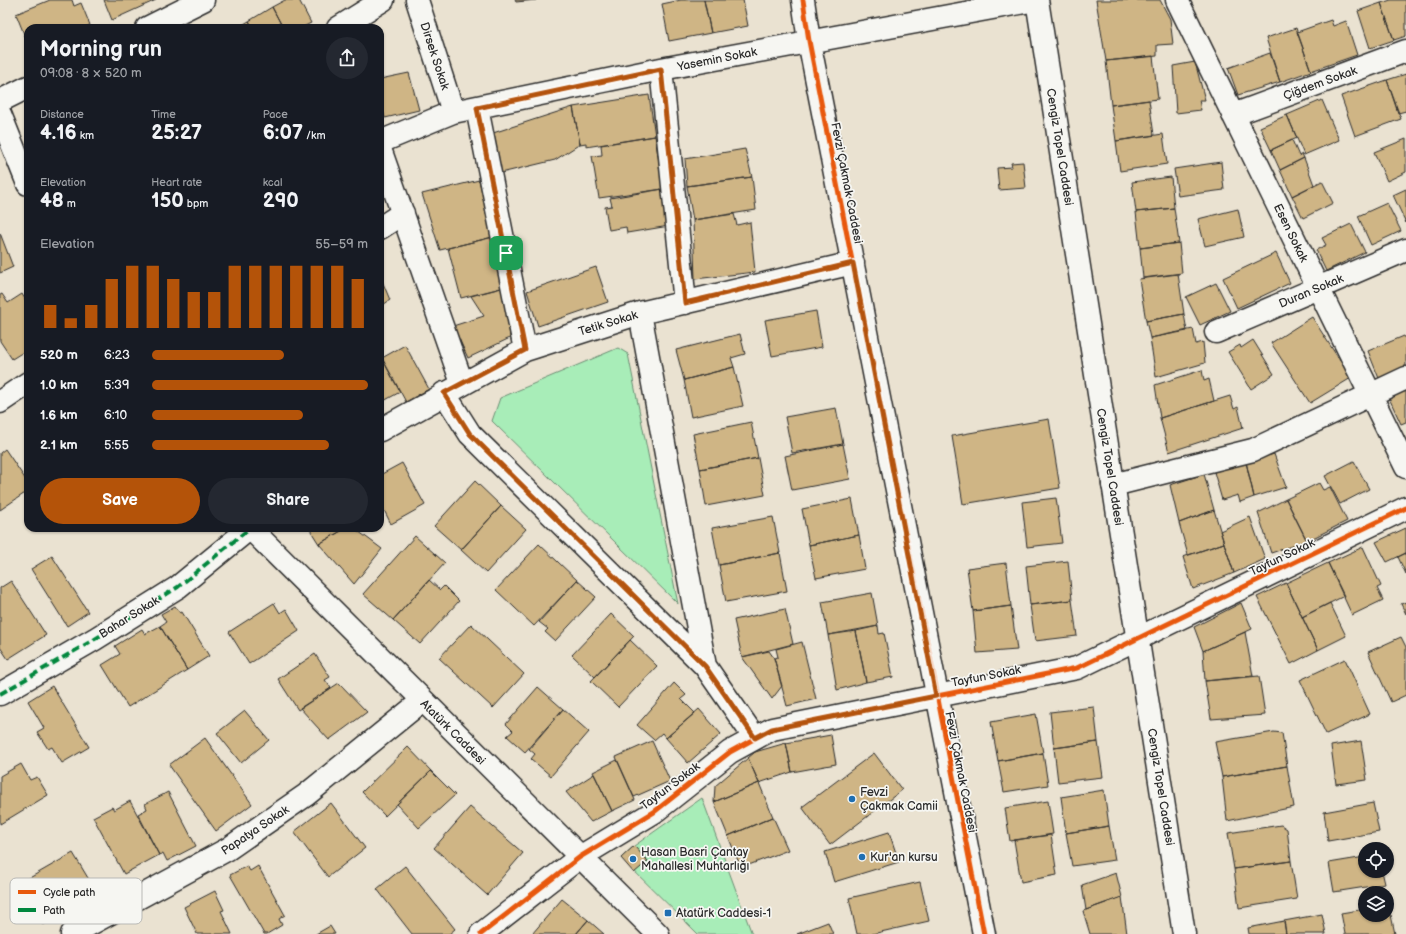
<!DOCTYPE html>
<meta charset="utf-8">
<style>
body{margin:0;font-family:"Balsamiq Sans",sans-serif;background:#242831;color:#f1f3f6;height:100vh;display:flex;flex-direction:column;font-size:15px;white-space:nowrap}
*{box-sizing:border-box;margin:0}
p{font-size:13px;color:#9ea1a6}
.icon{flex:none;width:22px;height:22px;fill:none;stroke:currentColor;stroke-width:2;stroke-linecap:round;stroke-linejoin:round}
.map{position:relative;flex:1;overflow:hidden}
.drawer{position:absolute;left:24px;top:24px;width:360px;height:508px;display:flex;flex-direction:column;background:#171b24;border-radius:12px;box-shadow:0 1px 3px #0004}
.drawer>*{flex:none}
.controls{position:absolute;left:1358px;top:842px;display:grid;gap:8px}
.controls a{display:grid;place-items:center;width:36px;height:36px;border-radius:50%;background:#171b24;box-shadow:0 1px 3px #0004;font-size:20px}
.pin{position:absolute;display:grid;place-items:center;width:34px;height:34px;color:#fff;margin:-17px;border-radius:8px;box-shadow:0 2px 6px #0006}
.round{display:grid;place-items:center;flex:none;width:42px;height:42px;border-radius:21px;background:#242831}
.head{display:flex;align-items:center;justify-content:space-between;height:68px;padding:0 16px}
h1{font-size:22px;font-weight:600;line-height:30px}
.figures{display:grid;grid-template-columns:repeat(3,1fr);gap:6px;height:68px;padding:4px 16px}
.figures div{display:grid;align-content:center}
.figures b{font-size:20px;font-weight:600}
.figures small{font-size:11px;font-weight:400}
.figures p{font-size:11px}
.chart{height:112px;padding:8px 16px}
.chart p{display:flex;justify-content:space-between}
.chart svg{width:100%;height:72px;margin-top:4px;stroke:#b45309;stroke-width:6}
.action{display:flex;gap:8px;margin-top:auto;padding:8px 16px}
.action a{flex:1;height:46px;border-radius:24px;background:#b45309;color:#fff;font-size:16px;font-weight:600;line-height:46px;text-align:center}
.action a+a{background:#242831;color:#f1f3f6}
ul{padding:0 16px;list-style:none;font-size:13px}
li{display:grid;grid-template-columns:64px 48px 1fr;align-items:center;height:30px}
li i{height:10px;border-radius:5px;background:#b45309}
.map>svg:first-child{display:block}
.green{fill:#a8edb8;stroke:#6a8c72}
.building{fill:#cfb585;stroke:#2b2b2b}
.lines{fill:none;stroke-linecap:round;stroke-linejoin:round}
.minor-casing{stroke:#2b2b2b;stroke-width:25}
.major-casing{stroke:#2b2b2b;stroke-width:25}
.minor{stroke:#f6f6f2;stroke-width:22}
.major{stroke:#f6f6f2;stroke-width:22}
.quiet{stroke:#00873e;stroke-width:4;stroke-dasharray:8 4;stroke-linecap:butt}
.cycleway-casing{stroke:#f6f6f2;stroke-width:8}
.cycleway{stroke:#e8590c;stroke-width:5}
.route-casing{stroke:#fff;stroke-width:8}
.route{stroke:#b45309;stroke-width:5}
.poi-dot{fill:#1f6fb2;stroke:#f6f6f2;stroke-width:1.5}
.labels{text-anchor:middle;stroke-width:3.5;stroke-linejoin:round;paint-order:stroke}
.street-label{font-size:12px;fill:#2b2b2b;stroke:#f6f6f2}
.poi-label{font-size:12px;fill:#2b2b2b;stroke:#f6f6f2;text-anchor:start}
.key{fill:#f6f6f2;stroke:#b9b9b6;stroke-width:1}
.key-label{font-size:11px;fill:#2b2b2b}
</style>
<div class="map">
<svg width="1406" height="934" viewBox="0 0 1406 934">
<rect width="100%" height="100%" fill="#eae2d1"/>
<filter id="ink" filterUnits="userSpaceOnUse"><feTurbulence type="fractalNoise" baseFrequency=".025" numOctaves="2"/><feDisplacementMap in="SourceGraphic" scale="8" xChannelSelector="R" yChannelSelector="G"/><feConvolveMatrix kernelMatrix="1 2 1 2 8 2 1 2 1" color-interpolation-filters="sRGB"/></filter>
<g filter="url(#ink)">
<path class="green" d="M618,348L628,354L678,604L492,421L500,398Z
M702,798L752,934H698L621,858L634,846Z"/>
<path class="building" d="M50,0H72L74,6L81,3L90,25L83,28H28V44L16,14Z
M104,0H156L112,20Z
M285,0H299L311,23L301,28H283L272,7Z
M515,0H536L516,2Z
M681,0H704L711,33L669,41L662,4Z
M704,0H743L748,26L711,33Z
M1096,0H1160L1170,19L1173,44L1157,45V56L1106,61Z
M1391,0H1406V36L1394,40L1381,3Z
M1381,3L1394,40L1370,48L1358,11Z
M272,7L283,28H253L249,21Z
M1331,20L1333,26L1346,21L1357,55L1311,71L1297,32Z
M249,21L253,28H237Z
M1296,28L1311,71L1280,82L1266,38Z
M1270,53L1280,82L1238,95L1228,68Z
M1153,56L1158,99L1111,105L1106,61Z
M1195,62L1205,100H1199L1201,110L1176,113L1173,66Z
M409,73L419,110L385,118L380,99V79Z
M1406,74V111L1398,113L1387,80Z
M1387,80L1401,119L1355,136L1341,96Z
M649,95L655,136L586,147V143L580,144L573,107Z
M1149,100L1154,135L1116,141L1111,105Z
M1322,100L1339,140L1304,155L1287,115Z
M573,107L580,144L555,160L501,173L493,133Z
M1287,115L1297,138L1271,150L1260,127Z
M1163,134L1167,164L1120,171L1116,141Z
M655,136L663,189L599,198L592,156L602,155L601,145Z
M1406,139V172L1387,181L1374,152Z
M1292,140L1299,156L1302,154L1304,158L1280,170L1271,150Z
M745,149L752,177L687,186L685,159Z
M1304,158L1314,185L1292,196L1280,170Z
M1023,162L1026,188L999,190L997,168L1012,167L1011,163Z
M1221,162L1224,190L1178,196L1174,169Z
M380,175L387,189L380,193Z
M752,177L756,210L693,220L687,186Z
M1171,177L1174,208L1136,212L1132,182Z
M479,180L493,237L440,250L422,194Z
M1322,181L1333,203L1303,218L1292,196Z
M663,189L669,226L627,233L626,227L609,230L605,207L612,206L610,198Z
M1406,189V223L1393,195Z
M1387,203L1401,231L1371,245L1358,216Z
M1174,208L1179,243L1140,248L1136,212Z
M1238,209L1244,237L1205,246L1198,219Z
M734,214L737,225L750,222L755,272L695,279L693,220Z
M1351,224L1365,252L1326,271L1316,250L1326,245L1322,238Z
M0,233L13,267L0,273Z
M493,237L505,287L461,298L448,248Z
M1179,243L1182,273L1143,278L1140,248Z
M1276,253L1290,283L1237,308L1223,278Z
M596,267L608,302L538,326L527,291Z
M1178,274L1184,314L1146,321L1139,279Z
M380,276L390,300L380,307Z
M1216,283L1230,311L1200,325L1186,297Z
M505,287L510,338L468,358L453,326L484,316L471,296Z
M2,294L8,303L22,294L28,304V349L12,359L0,341V295Z
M816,311L822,347L772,356L765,320Z
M1184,314L1187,331L1150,338L1146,321Z
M1312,317L1351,378L1310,403L1271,343Z
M1193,329L1196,344L1203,342L1205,363L1156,377L1150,338Z
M740,334L745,354L731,358L734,367L684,380L676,350Z
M1404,336L1406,339V369L1380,381L1368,351Z
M1253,340L1274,374L1251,389L1228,352L1240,345L1241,348Z
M405,345L429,389L406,402L382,358Z
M380,355L400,392L380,403Z
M734,367L743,406L691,417L684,380Z
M1202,370L1204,381L1209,379L1214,401L1160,418L1155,385Z
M1406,391V422L1401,424L1389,398Z
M1230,396L1234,409L1238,407L1243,428L1169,452L1160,418Z
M836,408L843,444L792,453L785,417Z
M1049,419L1060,488L963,504L952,436Z
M751,422L758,458L700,469L693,434Z
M843,444L850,479L792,490L785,456Z
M5,449L28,483V491L0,510V453Z
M1274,454L1286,487L1254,497L1246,462Z
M758,458L765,495L706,506L700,469Z
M1354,461L1369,489L1340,504L1325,476Z
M1246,462L1254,497L1240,502L1238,495L1222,500L1214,472Z
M402,463L425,505L391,524L380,502V475Z
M1204,474L1214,510L1179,523L1170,485Z
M475,481L501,506L461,550L434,526Z
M1319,483L1323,490L1330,487L1347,521L1307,541L1286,499Z
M1056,498L1062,543L1027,547L1022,502Z
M852,499L859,535L809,545L802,509Z
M1286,499L1307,541L1271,553L1258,513Z
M501,506L526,529L486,573L461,550Z
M1214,510L1224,543L1188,555L1179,523Z
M773,517L780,553L719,565L712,528Z
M1250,517L1265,559L1234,573L1220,531Z
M309,528H346L319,544Z
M346,528H354L382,549L354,584L319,544Z
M1406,528V553L1387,562L1376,542Z
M859,535L865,569L816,578L809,545Z
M415,536L445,563L393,620L363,594Z
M1224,543L1234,573L1193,589L1183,557Z
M539,544L577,580L534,626L496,590Z
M1363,547L1381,586L1377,588L1383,600L1352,615L1328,563Z
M780,553L787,591L726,602L719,565Z
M1406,553V574L1398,557Z
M52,556L88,612L67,626L31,569Z
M1068,561L1072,600L1030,605L1026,566Z
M1006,563L1011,606L973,611L967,568Z
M1328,563L1344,596L1302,617L1286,583Z
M429,580L440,590L444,586L459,601L420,644L393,620Z
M577,580L596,597L555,641L545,632L548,629L539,622Z
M11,581L46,635L8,659L0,647V588Z
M1286,583L1318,650L1291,664L1257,597Z
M872,593L878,626L828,635L822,602Z
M1072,600L1077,636L1035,641L1030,605Z
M1406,602V614L1401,604Z
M274,603L280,613L286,609L299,631L249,664L229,632Z
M1241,603L1252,629L1203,651L1194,627Z
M1330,603L1346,636L1318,650L1302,617Z
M175,606L180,613L182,612L209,656L187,670L160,626L166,622L161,614Z
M1011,606L1017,650L977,653L973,611Z
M785,609L793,644L742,657L734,620Z
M611,614L634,636L595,677L572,655Z
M471,624L524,674L493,708L439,658Z
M160,626L187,670L128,707L102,665L120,654L115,646L142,629L145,634Z
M878,626L879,634L884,633L893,677L866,682L856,631Z
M856,631L866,682L837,690L828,635Z
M1245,632L1253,676L1205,681L1203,651Z
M1401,637L1406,647V695L1391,702L1368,652Z
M630,640L657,666L618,707L591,681Z
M802,642L816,699L787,706L774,658L778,657L776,649Z
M769,651L774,658L782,686L772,699L742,657Z
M315,654L330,677L325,680L331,688L298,710L278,679Z
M1345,659L1370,714L1326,734L1300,680Z
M1259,676L1265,715L1211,719L1205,681Z
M339,683L367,712L329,740L300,708Z
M674,683L686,695L681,699L695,713L666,738L662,733L654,740L637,725Z
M52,686L89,747L62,763L52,747L48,749L37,732L44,728L28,701Z
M538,687L563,709L525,752L507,736L513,731L506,724Z
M1094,707L1098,742L1054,748L1050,712Z
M563,709L589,732L551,776L531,759L535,754L529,749Z
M699,709L721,734L688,763L666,738Z
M245,711L269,740L241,763L217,733Z
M1036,714L1043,753L998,761L991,722Z
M1274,732L1282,733L1287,766L1222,777L1215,742Z
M831,735L836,764L792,772L786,743Z
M205,738L252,804L216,831L169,765Z
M652,741L670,781L634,797L616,757Z
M1361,741L1367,780L1336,784L1331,746Z
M1098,742L1103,777L1058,782L1054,748Z
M786,743L792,772L759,783L748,758L755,752Z
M408,747L431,771L385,816L362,792Z
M874,753L902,790L830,845L802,807Z
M1043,753L1048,785L1004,792L998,761Z
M748,758L759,783L714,802L715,786Z
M617,760L635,800L612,811L593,772Z
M21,764L30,780L37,777L48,795L0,824V776Z
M1287,766L1294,807L1227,821L1222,777Z
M431,771L455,795L419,828L397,804Z
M594,774L612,811L591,822L566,792Z
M759,783L773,817L728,836L714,802Z
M1104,790L1109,826L1066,833L1061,797Z
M168,792L196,846L167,861L163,853L159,855L138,814L147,809L145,804Z
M130,801L159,855L124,874L93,817L112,807L114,810Z
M1048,801L1053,834L1010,841L1005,808Z
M331,803L365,848L328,877L294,832Z
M1373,803L1379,832L1328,841L1324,812Z
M470,807L523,853L487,895L434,848Z
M773,817L788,850L741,868L728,836Z
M1281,825L1287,829L1291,861L1234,869L1228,833Z
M1109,826L1115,860L1072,866L1066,833Z
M889,832L899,862L834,882L825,852Z
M1051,835L1057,875L1021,882L1014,840Z
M634,846L648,861L634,873L621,858Z
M73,853L97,893L43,925L19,884Z
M1365,857V871H1382L1385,884L1334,892L1329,863Z
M1291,861L1297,899L1239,908L1234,869Z
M247,866L250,871L258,866L285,915L279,919L282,925L267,934H264L230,875Z
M405,866L455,929L449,934H412L377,889Z
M1116,873L1122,897L1086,910L1082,885Z
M920,882L929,921L872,934H857L849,898Z
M215,891L224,910L221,911L232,934H197L184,907Z
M1122,897L1127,934H1090L1083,911Z
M562,899L588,920L576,934H532Z
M1365,909V915H1391L1395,934H1345L1341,913Z
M1322,914L1326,934H1286L1284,921Z
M588,920L604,934H576Z
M1284,921L1286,934H1249L1248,928Z
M828,922L833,934H797Z
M330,926L335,934H316Z"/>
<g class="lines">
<g class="minor-casing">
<path id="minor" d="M417,0L453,112
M803,0L809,41L984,934
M1177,0L1406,467
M147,28L203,0
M338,28L383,0
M661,69L685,303
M0,101L28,87
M477,108L525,350
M1233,115L1406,51
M380,142L453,112L661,69L1036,0
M380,149L462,383
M380,228L403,213
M640,313L705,666
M1216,332L1406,250
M444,393L470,434L705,666L755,738
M0,402L28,383
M380,430L525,350L640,313L853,263
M1113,485L1253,450L1406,378
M0,694L95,639L178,587L250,528
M72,934L228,849L306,795L422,701
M481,934L580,857L654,812L730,752L772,729L1077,668L1406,508"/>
</g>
<g class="major-casing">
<path id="major" d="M1037,0L1184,934
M0,114L28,184
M250,528L658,934"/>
</g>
<use href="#minor" class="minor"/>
<use href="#major" class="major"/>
<path class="quiet" d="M0,694L95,639L178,587L250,528"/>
<g class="cycleway-casing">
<path id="cycleway" d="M803,0L809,41L984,934
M481,934L580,857L654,812L730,752L772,729L1077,668L1406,508"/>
</g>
<use href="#cycleway" class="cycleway"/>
</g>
</g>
<g class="lines" filter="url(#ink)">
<g class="route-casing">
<path id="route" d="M661,69L685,303L853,263L936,696L772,729L755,738L705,666L470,434L444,393L525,350L477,108Z"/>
</g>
<use href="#route" class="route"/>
</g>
<g class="poi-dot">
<circle cx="852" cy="799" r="4"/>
<circle cx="862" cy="857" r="4"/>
<circle cx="633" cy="859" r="4"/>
<rect x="664" y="909" width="8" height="8" rx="2"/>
</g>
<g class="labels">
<g class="street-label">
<text transform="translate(435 56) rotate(72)" y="4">Dirsek Sokak</text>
<text transform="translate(717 59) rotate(-11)" y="4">Yasemin Sokak</text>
<text transform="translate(1320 83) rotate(-20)" y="4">Çiğdem Sokak</text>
<text transform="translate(1060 147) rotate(81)" y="4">Cengiz Topel Caddesi</text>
<text transform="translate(847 183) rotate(79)" y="4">Fevzi Çakmak Caddesi</text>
<text transform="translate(1291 233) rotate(64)" y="4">Esen Sokak</text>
<text transform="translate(1311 291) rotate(-23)" y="4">Duran Sokak</text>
<text transform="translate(608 323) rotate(-17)" y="4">Tetik Sokak</text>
<text transform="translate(1110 467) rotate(81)" y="4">Cengiz Topel Caddesi</text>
<text transform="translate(1282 557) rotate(-26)" y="4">Tayfun Sokak</text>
<text transform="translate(129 617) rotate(-32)" y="4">Bahar Sokak</text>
<text transform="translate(986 676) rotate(-11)" y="4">Tayfun Sokak</text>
<text transform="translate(453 732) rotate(45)" y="4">Atatürk Caddesi</text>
<text transform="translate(961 772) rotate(79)" y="4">Fevzi Çakmak Caddesi</text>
<text transform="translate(670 786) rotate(-37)" y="4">Tayfun Sokak</text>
<text transform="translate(1161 787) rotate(81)" y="4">Cengiz Topel Caddesi</text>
<text transform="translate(255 830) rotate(-34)" y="4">Papatya Sokak</text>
</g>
<g class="poi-label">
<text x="860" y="796">Fevzi<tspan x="860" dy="14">Çakmak Camii</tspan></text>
<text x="641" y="856">Hasan Basri Çantay<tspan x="641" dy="14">Mahallesi Muhtarlığı</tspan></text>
<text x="870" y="861">Kur'an kursu</text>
<text x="676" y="917">Atatürk Caddesi-1</text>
</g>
</g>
<rect x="10" y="878" width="132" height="46" rx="6" class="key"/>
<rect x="18" y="890" width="18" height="4" fill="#e8590c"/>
<rect x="18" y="908" width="18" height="4" fill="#00873e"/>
<g class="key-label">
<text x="43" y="896">Cycle path</text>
<text x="43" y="914">Path</text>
</g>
</svg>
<div class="controls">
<a><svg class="icon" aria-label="locate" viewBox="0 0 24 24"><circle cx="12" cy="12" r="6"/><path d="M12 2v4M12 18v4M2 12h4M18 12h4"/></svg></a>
<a><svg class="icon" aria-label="layers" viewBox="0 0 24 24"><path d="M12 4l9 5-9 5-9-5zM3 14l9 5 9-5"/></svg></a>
</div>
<div class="pin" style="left:506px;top:253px;background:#1e9e55"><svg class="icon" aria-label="arrive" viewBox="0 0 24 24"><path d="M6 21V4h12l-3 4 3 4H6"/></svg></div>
<section class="drawer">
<div class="head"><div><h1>Morning run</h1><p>09:08 · 8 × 520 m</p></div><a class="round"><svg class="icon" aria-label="share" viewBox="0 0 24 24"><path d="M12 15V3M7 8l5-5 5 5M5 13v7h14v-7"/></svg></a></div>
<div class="figures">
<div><p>Distance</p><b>4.16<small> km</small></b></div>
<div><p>Time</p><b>25:27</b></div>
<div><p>Pace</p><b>6:07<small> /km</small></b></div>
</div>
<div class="figures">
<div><p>Elevation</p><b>48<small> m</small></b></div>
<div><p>Heart rate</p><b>150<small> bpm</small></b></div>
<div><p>kcal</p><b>290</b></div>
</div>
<div class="chart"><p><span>Elevation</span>55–59 m</p>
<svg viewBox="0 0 160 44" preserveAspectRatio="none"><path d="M5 44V30M15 44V38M25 44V30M35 44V14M45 44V6M55 44V6M65 44V14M75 44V22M85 44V22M95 44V6M105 44V6M115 44V6M125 44V6M135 44V6M145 44V6M155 44V14"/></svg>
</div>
<ul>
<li><b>520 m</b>6:23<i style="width:61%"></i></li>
<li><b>1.0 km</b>5:39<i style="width:100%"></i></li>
<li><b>1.6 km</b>6:10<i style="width:70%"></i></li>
<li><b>2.1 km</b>5:55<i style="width:82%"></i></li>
</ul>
<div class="action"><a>Save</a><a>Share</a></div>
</section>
</div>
